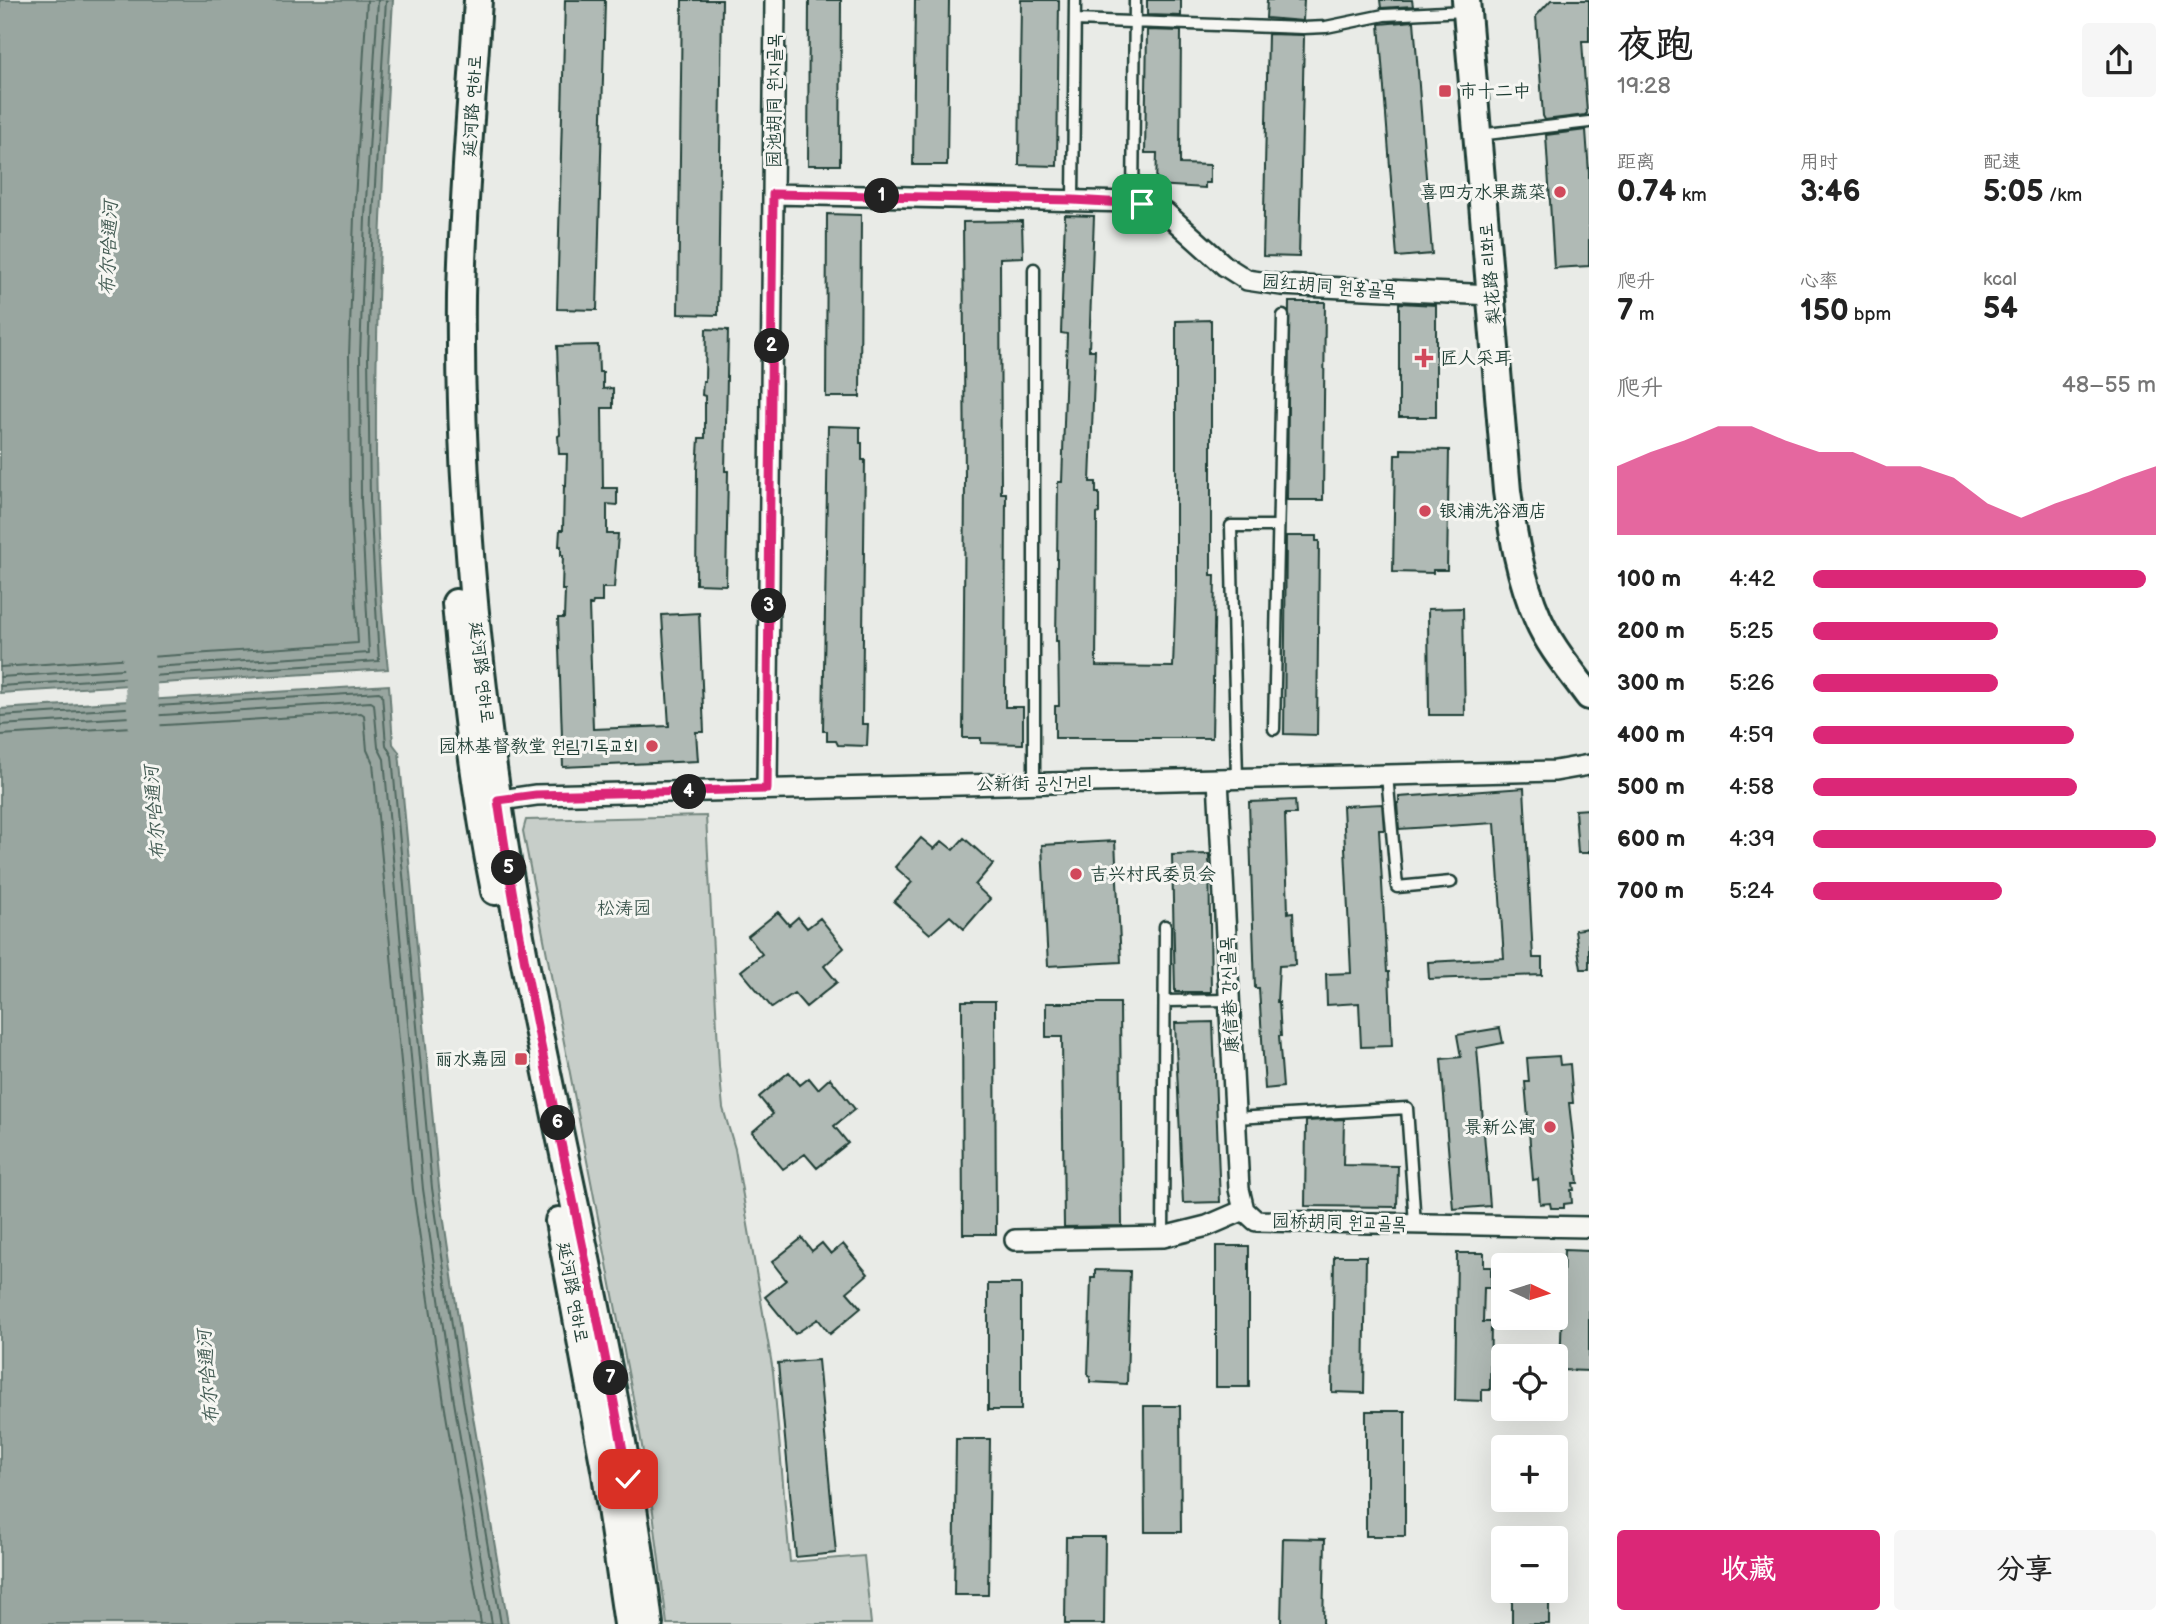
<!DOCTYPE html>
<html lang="zh">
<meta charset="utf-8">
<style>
body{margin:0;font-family:"Balsamiq Sans","LXGW WenKai TC","Poor Story",sans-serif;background:#f6f6f6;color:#222;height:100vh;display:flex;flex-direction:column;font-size:26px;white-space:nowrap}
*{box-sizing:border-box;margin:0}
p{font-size:23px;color:#767676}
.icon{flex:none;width:38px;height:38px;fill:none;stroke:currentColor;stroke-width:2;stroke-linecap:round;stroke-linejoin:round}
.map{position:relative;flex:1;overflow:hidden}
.drawer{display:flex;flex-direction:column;background:#fff;width:595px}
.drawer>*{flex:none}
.needle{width:46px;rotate:94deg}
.buttons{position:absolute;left:1491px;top:1253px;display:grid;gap:14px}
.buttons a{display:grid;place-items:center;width:77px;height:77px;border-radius:7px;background:#fff;box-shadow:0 7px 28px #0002;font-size:35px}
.pin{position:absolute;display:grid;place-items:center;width:60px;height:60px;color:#fff;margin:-30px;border-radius:14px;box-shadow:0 4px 10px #0006}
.km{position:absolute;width:35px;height:35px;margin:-18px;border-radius:50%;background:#222;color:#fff;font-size:19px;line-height:35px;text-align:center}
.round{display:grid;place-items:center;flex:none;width:74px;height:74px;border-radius:7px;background:#f6f6f6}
.head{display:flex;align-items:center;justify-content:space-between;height:119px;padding:0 28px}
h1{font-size:38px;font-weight:800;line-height:52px}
.metrics{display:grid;grid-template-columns:repeat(3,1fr);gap:10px;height:119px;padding:7px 28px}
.metrics div{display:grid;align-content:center}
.metrics b{font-size:30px;font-weight:800}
.metrics small{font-size:19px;font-weight:400}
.metrics p{font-size:19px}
.chart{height:196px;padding:14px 28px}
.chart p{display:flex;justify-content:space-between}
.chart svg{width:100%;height:126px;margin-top:7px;fill:#db2777;opacity:.7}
.action{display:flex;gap:14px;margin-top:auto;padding:14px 28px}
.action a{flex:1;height:80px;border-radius:7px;background:#db2777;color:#fff;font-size:28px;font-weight:800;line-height:80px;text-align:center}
.action a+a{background:#f6f6f6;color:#222}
ul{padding:0 28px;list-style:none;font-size:23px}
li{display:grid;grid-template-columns:112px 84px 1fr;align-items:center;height:52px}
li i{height:18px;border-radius:9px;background:#db2777}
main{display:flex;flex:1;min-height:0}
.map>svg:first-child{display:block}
.green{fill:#c7cec9;stroke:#73867e;stroke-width:2}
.water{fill:#99a6a0;stroke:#687c75;stroke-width:2}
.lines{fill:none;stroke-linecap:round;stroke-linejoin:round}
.shore{stroke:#50675f;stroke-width:2}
.river{stroke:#99a6a0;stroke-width:32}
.building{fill:#b0bab5;stroke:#1f3d34;stroke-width:2}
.lane-casing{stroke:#1f3d34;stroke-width:15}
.street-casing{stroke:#1f3d34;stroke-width:24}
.secondary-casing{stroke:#1f3d34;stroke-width:32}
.lane{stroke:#f6f6f2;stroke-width:10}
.street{stroke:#f6f6f2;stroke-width:19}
.secondary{stroke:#f6f6f2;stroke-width:26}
.route-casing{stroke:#fff;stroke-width:14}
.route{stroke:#db2777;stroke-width:9}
.poi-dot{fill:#d1495b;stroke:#f6f6f2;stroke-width:2.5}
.labels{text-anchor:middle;stroke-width:6;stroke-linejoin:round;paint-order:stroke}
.poi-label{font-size:18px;fill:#1f3d34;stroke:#f6f6f2;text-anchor:start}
.street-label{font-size:18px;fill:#1f3d34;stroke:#f6f6f2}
.park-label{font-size:18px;fill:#415a52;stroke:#f6f6f2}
.water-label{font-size:19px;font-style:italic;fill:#445c54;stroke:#f6f6f2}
</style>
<main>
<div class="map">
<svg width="1589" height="1624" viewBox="0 0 1589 1624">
<rect width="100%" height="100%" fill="#e9ebe7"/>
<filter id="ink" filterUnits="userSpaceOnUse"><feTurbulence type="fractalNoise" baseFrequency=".0143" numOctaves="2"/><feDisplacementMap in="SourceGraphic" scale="14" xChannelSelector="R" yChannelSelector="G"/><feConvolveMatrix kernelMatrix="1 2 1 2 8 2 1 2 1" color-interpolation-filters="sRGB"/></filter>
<g filter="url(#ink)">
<path class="green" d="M706,816L719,1066L723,1108L735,1149L773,1371L790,1562L864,1556L871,1624H667L653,1512L640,1434L523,831L526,820Z"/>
<path class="water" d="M0,0H393C384,151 375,301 376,451C377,524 379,597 388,669L0,693Z
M389,685L393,744L399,752L439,1187L470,1399L508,1624H0V709Z"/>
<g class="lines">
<path class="shore" d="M0,667L358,643L350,500L349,356L354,217L367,0
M0,677L369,653L361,500L360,356L365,218L378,0
M0,686L379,661L370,499L368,356L373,218L386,0
M0,716L379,692L382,694L386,745L392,756L432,1188L463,1400L501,1624
M0,725L371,702L374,704L378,747L384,759L423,1189L454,1402L492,1624
M0,735L361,713L364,715L367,750L373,763L413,1190L444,1403L481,1624"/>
<path class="river" d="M137,644L146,742"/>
</g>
<path class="building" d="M565,0H605L597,310L557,309Z
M682,0H722L718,315L678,314Z
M809,0H841L840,165H808Z
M915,0H949L947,165H913Z
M1021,0H1059L1057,166L1019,165Z
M1147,0H1181V16L1147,15Z
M1267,0H1304L1303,21L1266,18Z
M1380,0H1412L1413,6L1381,8Z
M1551,0H1589V41H1582L1587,113L1585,115L1545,120L1543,116L1536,16Z
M1414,21L1432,254L1397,257L1379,24Z
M1147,30L1181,31L1180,164L1210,165V183H1205V188L1156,185L1157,153H1145Z
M1268,34L1303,35L1304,37L1299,257L1263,256Z
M1586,130L1589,173V266L1554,268L1546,135Z
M827,214L861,215L860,397H826Z
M1065,215L1094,216L1089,350H1095L1090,482H1096V493H1099V513L1097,514L1096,666L1173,667L1176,581V321L1211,320V575H1215L1212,738H1055V706H1059L1058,641H1056L1058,482H1062L1067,334L1061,333Z
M1022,221L1023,257L1000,258L1001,493H1006L1005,707H1023V744L981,743V738H963L965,480L963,222Z
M1289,302H1325L1323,500H1287Z
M1399,303L1436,305V417H1399Z
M706,329L728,330L725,471H728L726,585L696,584L697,470L699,438H705V396L702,395L703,381H705Z
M598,345L599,372H603V389L613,388V408H602L603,488H617V505L607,504V534H618L614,588H602V602H593L592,605H589L593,729L669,726L662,615L699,613L704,732H696L698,761L563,767L558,618H564L565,590H562L563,555H561V546H559L560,530H563L564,485L566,486L567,454H559L558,436L560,435L557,346Z
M828,426L860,427V443H862V460H865L862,724H868L867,746L838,745L836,741H827V731H823Z
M1401,449L1449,450L1447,570H1433V573L1393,572L1395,455H1401Z
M1286,536H1316V541H1319L1317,735L1284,734Z
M1463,608L1465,715H1429L1428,609Z
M1524,788L1533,958H1542V975L1429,979L1428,962L1504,958L1495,823L1399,829L1397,803H1399V797Z
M1295,800L1296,814H1285L1288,913L1293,912L1295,965L1279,966L1277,1002H1279L1281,1036H1279L1283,1087L1265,1089L1259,988H1255L1249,802Z
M1382,804L1384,830H1379L1387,972H1389L1392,1046L1361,1047L1359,1003L1327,1005L1326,974L1351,973L1343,806Z
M1589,809V853H1578L1575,810Z
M921,838L934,849L942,841L953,850L964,838L993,864L975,885L990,899L964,929L950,916L930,934L894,902L912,882L895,867Z
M1115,841L1121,962L1048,966L1042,845Z
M1209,854L1211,992H1175L1172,855Z
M778,912L789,925L798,917L807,928L820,918L844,948L824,966L837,982L806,1007L794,993L772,1008L741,971L762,954L748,936Z
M1589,928V969H1581L1575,930Z
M962,1001H995L996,1234H963Z
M1046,1003H1120L1122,1226L1064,1227L1062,1037H1046Z
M1213,1022L1220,1202L1183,1203L1175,1023Z
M1500,1028L1503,1043L1477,1048L1490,1206L1453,1209L1441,1059L1461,1057L1457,1035Z
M1559,1056L1560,1065L1570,1064L1573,1103H1569L1578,1183H1573L1574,1190H1571L1572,1203L1564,1204V1208H1551L1550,1203L1540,1204L1538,1179L1533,1180L1525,1082H1529L1527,1058Z
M789,1072L800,1085L809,1078L818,1089L830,1078L855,1109L834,1126L848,1143L817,1168L805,1154L783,1169L752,1132L773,1114L759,1097Z
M1344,1119L1343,1165L1398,1166L1397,1207L1305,1206L1306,1121Z
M802,1238L812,1251L822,1243L831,1254L843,1244L868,1274L847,1292L861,1308L830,1334L818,1319L795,1334L765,1297L786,1280L772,1262Z
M1216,1246H1249V1387H1216Z
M1564,1250L1589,1251V1371L1560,1370Z
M1457,1253H1484V1267H1491V1288H1484L1483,1322H1491L1490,1390H1482V1401L1455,1400Z
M1334,1256H1366L1364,1393L1332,1392Z
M1095,1270L1130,1271L1127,1384L1090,1382V1377L1088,1376L1091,1278H1095Z
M988,1284H1021V1410H988Z
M818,1360L836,1553L796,1557L778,1363Z
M1144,1406H1180L1181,1532H1145Z
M1366,1411H1405V1536H1366Z
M956,1439H990L988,1595H954Z
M1066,1537H1105L1104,1624H1065Z
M1283,1538L1325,1539L1323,1624H1281Z
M1512,1591H1549V1624H1512Z"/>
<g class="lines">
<g class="lane-casing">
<path id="lane" d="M1075,20L1303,28L1326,27L1384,15L1465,11
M1478,135L1589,122
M1073,200L1075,0
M1133,202L1135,0
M1034,269V783
M1274,729L1283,316
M1387,775L1397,887L1451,882
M1237,779L1231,526H1278
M1165,1001L1229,1000
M1235,1118L1407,1108L1415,1224
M1163,1237L1165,926"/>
</g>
<g class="street-casing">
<path id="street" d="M773,194L1133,202L1156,208L1166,213L1225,266L1247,280L1281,285L1492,295
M1218,779L1239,1189L1244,1210
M767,789L775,0
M486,802L536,795L1555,771L1589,765
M1015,1240L1163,1237L1207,1226L1244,1210L1256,1221L1589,1227"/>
</g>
<g class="secondary-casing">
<path id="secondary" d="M478,0C472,99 463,198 461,296C459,475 475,653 502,830C543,1096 618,1356 649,1624
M1466,0L1507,491C1513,535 1520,578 1538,619C1550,647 1571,671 1589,696
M456,603C464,700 476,796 495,891
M559,1221L606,1474L628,1624"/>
</g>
<use href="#lane" class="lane"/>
<use href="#street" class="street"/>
<use href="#secondary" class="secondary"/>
</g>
</g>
<g class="lines" filter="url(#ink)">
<g class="route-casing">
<path id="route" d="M628,1479C589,1252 530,1028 498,800L536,795L767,789L773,194L1073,200L1142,204"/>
</g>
<use href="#route" class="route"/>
</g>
<g class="poi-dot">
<rect x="1438" y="84" width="14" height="14" rx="3.5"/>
<circle cx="1560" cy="192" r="7"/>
<path d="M1420.5 347.5h7v7h7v7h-7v7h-7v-7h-7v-7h7z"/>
<circle cx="1425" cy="511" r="7"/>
<circle cx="652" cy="746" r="7"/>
<circle cx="1076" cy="874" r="7"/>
<rect x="514" y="1052" width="14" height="14" rx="3.5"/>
<circle cx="1550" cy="1127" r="7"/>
</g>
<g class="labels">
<g class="poi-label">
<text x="1459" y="97">市十二中</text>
<text x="1546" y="198" text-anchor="end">喜四方水果蔬菜</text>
<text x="1440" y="364">匠人采耳</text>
<text x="1439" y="517">银浦洗浴酒店</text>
<text x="638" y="752" text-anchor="end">园林基督教堂 원림기독교회</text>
<text x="1090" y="880">吉兴村民委员会</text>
<text x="507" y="1065" text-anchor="end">丽水嘉园</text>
<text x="1536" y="1133" text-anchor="end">景新公寓</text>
</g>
<g class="street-label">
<text transform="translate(774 101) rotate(-90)" y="6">园池胡同 원지골목</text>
<text transform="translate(472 106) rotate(-87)" y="6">延河路 연하로</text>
<text transform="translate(1490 274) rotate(-95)" y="6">梨花路 리화로</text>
<text transform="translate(1329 286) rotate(4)" y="6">园红胡同 원홍골목</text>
<text transform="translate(482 672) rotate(83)" y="6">延河路 연하로</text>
<text transform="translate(1034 783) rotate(-1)" y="6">公新街 공신거리</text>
<text transform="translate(1229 995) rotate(-93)" y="6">康信巷 강신골목</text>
<text transform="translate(1339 1222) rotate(1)" y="6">园桥胡同 원교골목</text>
<text transform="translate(573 1292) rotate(79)" y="6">延河路 연하로</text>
</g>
<g class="park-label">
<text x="624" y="914">松涛园</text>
</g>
<g class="water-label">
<text transform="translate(108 248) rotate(-88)" y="7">布尔哈通河</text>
<text transform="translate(154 813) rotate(-95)" y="7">布尔哈通河</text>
<text transform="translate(207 1377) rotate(-95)" y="7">布尔哈通河</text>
</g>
</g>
</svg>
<div class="buttons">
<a><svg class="needle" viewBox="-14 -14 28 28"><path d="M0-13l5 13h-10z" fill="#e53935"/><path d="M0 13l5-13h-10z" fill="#767676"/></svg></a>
<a><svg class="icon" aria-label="locate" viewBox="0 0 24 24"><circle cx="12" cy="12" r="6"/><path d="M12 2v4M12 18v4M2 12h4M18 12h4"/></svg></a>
<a>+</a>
<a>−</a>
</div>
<div class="pin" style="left:1142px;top:204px;background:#1e9e55"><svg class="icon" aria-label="arrive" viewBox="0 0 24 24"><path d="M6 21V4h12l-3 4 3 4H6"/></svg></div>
<div class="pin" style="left:628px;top:1479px;background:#d93025"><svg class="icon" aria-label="check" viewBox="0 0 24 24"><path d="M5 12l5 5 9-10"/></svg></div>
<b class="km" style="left:882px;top:196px">1</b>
<b class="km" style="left:772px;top:346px">2</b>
<b class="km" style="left:769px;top:606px">3</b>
<b class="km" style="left:689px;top:792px">4</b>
<b class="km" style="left:509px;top:868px">5</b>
<b class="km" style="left:558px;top:1123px">6</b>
<b class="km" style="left:611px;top:1378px">7</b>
</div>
<section class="drawer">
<div class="head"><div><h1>夜跑</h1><p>19:28</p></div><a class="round"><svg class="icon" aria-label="share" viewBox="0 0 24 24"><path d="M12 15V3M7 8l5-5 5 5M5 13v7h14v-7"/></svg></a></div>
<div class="metrics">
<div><p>距离</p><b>0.74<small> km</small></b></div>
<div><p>用时</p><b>3:46</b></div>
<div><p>配速</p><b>5:05<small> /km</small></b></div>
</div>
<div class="metrics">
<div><p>爬升</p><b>7<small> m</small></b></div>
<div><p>心率</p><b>150<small> bpm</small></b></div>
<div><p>kcal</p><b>54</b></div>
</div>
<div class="chart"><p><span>爬升</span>48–55 m</p>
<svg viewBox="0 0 160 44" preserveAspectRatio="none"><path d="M0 44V20L10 15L20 11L30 6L40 6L50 11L60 15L70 15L80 20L90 20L100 24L110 33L120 38L130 33L140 29L150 24L160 20V44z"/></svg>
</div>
<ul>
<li><b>100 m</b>4:42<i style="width:97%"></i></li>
<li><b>200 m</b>5:25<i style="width:54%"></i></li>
<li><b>300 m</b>5:26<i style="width:54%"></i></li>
<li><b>400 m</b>4:59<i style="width:76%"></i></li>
<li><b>500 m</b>4:58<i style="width:77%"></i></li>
<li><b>600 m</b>4:39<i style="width:100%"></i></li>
<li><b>700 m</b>5:24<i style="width:55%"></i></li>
</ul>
<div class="action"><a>收藏</a><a>分享</a></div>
</section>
</main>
